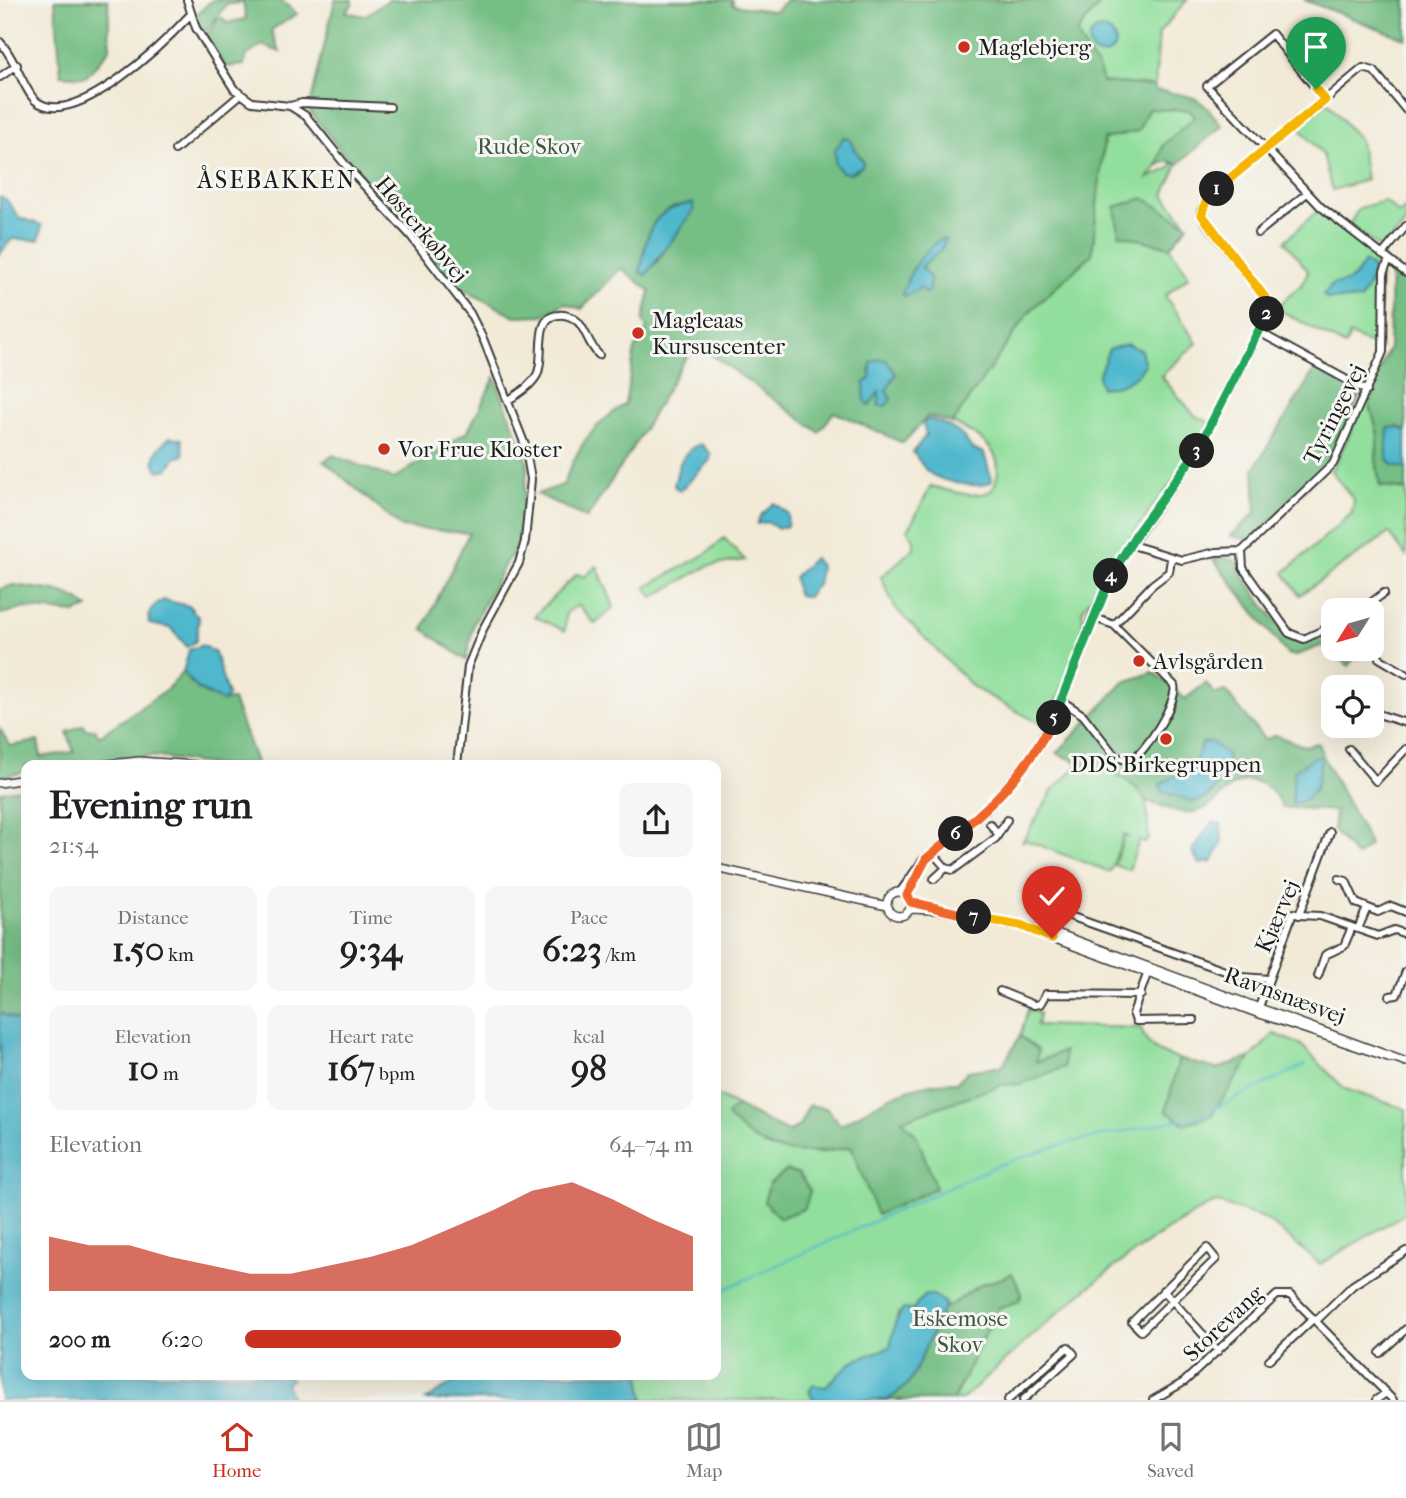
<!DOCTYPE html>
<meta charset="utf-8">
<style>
body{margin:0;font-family:"IM FELL French Canon",serif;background:#f6f6f6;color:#202124;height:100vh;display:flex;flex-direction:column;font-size:26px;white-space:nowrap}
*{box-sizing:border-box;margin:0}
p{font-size:23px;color:#757577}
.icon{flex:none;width:38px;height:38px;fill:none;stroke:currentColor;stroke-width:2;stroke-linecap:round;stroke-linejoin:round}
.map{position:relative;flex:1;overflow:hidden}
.side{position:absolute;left:21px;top:760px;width:700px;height:620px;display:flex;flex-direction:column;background:#fff;border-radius:14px;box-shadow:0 7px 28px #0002}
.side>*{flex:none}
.needle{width:46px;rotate:233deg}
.fabs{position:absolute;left:1321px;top:598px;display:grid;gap:14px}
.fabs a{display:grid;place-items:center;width:63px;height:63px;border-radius:14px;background:#fff;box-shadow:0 7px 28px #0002;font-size:35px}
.pin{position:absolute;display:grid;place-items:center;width:60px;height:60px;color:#fff;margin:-72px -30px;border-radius:50% 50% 50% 0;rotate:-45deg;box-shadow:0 0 7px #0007}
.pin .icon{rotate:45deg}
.km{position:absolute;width:35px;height:35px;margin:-18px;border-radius:50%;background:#222;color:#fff;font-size:19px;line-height:35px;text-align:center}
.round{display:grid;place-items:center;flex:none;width:74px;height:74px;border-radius:14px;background:#f6f6f6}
.head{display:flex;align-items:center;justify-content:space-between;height:119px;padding:0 28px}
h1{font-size:38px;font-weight:700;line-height:52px}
.figures{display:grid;grid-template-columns:repeat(3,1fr);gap:10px;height:119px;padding:7px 28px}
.figures div{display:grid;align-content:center;border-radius:14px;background:#f6f6f6;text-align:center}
.figures b{font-size:35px;font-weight:700}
.figures small{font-size:19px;font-weight:400}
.figures p{font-size:19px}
.chart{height:196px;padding:14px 28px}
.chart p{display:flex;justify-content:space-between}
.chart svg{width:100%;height:126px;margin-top:7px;fill:#c8321e;opacity:.7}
ul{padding:0 28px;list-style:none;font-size:23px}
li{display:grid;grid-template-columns:112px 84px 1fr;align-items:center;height:52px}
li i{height:18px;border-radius:9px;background:#c8321e}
.tab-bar{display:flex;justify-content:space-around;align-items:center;height:98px;border-top:2px solid #e0e0e0;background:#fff;font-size:19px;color:#757577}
.tab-bar a{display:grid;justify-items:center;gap:4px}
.tab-bar .current{color:#c8321e}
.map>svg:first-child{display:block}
.green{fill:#92df9d;stroke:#577e5c;stroke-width:2}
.forest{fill:#75be84;stroke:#486d50;stroke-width:2;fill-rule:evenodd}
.water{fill:#4fb8cd;stroke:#366a74;stroke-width:2}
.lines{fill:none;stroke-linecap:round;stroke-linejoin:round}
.stream{stroke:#4fb8cd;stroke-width:2}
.minor-casing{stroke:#3c3b38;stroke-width:10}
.major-casing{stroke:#3c3b38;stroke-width:10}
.minor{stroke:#fff;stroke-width:6}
.major{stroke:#fff;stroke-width:7}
.split-1-casing{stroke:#fff;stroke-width:14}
.split-2-casing{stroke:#fff;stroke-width:14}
.split-3-casing{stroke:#fff;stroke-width:14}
.split-4-casing{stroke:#fff;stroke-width:14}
.split-5-casing{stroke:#fff;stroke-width:14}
.split-6-casing{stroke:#fff;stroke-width:14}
.split-7-casing{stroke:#fff;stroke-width:14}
.split-8-casing{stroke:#fff;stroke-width:14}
.split-1{stroke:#f5b400;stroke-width:9}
.split-2{stroke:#f5b400;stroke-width:9}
.split-3{stroke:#22a559;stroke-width:9}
.split-4{stroke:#22a559;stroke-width:9}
.split-5{stroke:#22a559;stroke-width:9}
.split-6{stroke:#f0652b;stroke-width:9}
.split-7{stroke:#f0652b;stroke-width:9}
.split-8{stroke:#f5b400;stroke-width:9}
.poi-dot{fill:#c8321e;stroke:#f6f6f2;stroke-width:2.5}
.labels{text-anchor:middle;stroke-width:6;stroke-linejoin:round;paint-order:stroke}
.poi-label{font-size:23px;fill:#1c1c1c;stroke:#f6f6f2;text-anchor:start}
.park-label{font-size:23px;fill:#3f5643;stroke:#f6f6f2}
.street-label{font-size:23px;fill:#1c1c1c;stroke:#f6f6f2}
.neighbourhood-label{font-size:24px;letter-spacing:2px;fill:#1c1c1c;stroke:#f6f6f2}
</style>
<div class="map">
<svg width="1406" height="1400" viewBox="0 0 1406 1400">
<rect width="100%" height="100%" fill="#f6f6f2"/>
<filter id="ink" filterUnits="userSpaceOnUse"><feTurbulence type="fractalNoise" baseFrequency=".0143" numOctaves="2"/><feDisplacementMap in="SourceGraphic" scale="14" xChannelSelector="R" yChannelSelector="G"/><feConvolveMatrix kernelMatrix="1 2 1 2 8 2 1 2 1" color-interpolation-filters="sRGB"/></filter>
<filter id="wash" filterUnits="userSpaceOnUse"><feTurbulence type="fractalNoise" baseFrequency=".00686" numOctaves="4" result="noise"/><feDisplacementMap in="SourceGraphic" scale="28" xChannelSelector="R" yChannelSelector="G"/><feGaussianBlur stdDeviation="1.57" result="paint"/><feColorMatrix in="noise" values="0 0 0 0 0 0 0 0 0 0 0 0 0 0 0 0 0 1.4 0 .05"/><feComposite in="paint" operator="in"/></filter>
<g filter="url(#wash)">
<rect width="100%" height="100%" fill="#f2ead7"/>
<path class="green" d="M1103,0H1187L1159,33L1155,86L1101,82C1102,64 1081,51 1077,32Z
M1327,101L1360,141L1366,180L1332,190L1323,155L1298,126Z
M1148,109L1189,110L1196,117L1163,145L1157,166L1148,178L1171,168L1172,164H1178L1164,195L1188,225L1144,198L1115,207L1119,234L1170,247L1189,276L1165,296L1197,343L1161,376L1194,415L1210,423L1191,457L1132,535L1092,605L1089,600L1082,611C1090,642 1058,698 1044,726L974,688L895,608L881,577L914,548V540L908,530L931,486C947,490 969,498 985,493C994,491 995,484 997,477C1004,448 973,432 952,423L1030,311L1092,254L1104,139L1138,131Z
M1385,201L1399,214L1406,208V223L1382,250L1349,225L1359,208Z
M1319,209L1385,260L1380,268V349L1350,335L1345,346L1276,308L1303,283L1308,271L1285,241Z
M1368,397L1378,435L1376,459L1380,486L1406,490V556L1389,533L1300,595L1284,573L1352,513L1354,500L1331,471Z
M724,538L745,560L708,566L653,597L646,587L707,553Z
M597,566L614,607L595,624L578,605L566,613L565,631L534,616L577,574L584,577Z
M1078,765C1101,769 1135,774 1145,799C1149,810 1147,826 1149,838L1145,843L1139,841L1129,870L1114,865L1124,837H1129L1124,835L1110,872L1025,840L1022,842L1053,790Z
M1028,1009L1039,1013L1037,1025L1141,1028C1146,1048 1161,1054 1179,1059L1166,1111L1211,1116L1251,1057L1274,1034L1300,1044L1345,1089L1406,1109V1213L1320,1264L1266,1219L1215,1202C1119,1253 1041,1327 962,1400H953L998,1308L1019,1301L1022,1294L1012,1274C1001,1281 990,1281 979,1286C965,1293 958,1304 943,1308L945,1303L933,1295H925L912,1310L898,1313L890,1347L853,1361L825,1387L810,1392L815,1400H644L640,1374H716V1095L737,1106L727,1115L815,1154L851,1147L901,1120L1001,1085L1021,1084L1035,1063L1038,1050L1020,1036Z"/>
<path class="forest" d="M55,0H108L110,49L86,77L61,75Z
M212,0H281L297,14L271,30L280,52L262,45L246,56L244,65L225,67L206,38L218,18H224L225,23L246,19L243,2L226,5L203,35L194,17Z
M335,0H352V5L346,12L364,16L389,0H733L732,4C735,6 771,11 775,11L786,0H1103L1077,32C1081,51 1102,64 1102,82L1155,86V90C1194,97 1198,93 1222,126L1178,164L1168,161L1157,166L1163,145L1195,117L1189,110L1148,109L1138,131L1104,139L1092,254L1030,311L952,423L928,416L903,443L834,412L819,432L698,345L683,362L633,448L587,518L537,494L563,485C579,445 589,428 625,404L635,349L647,329L643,321L650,291L621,268L582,309L565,303L544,315L515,316L450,283L414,232L363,179L309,110ZM849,139L863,162L856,171L842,172L835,151ZM692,203L693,211L656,263L640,273C647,234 649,209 692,203Z
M1304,0H1406V39Z
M1144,198L1188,225L1170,247L1119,234L1115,207Z
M1391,269L1406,280V431L1398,427L1387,456C1391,466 1395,468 1406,467V490L1380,486L1376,459L1378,435L1368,397L1389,348Z
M1317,366L1361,393L1328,467L1251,540L1231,536L1256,512L1254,469Z
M495,377L528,463L517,554L508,558L474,623L466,660L423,629L469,533L401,527L324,461L333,455L394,479L468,431Z
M1225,558L1237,561L1238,569L1288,638L1303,643L1333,628L1334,649H1359L1349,666L1323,645L1295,656L1287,654L1213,559Z
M14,585C40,590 69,588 88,608L75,613L26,608L0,614V589Z
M183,672C193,688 214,703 233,700L257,765H214L152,756L67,765H26V772L0,777V729L10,746L38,741L41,757L74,752L67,732L83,725L87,730L95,729L99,736L166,690Z
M1154,672L1185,699L1206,683L1215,694L1225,691L1265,740L1275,735L1304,746L1318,743C1331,779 1354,810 1370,845L1356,857L1333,830L1335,811L1282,807C1274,788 1255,773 1234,785C1221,793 1215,806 1199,811C1181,816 1163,806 1146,801C1126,767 1088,770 1057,753L1124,682Z
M26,788V1024L0,1013V792Z
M1020,1036L1038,1050L1036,1062L1064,1051V1067L1021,1084L1001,1085L902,1120L917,1136L936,1188L877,1215L851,1147C799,1156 764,1159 726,1115L737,1106L788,1132L799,1126L809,1105L826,1108L841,1125C879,1102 912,1081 957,1082L968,1071L1002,1066Z
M1251,1057L1211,1116L1184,1124L1166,1111L1179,1059L1217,1069Z
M786,1171L798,1173L810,1191L805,1208L780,1218L764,1202L769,1184Z
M1012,1273L1022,1293L1019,1301L998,1308L953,1400H887L910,1382L943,1308C958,1304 965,1293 979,1286C990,1280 1001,1281 1012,1273Z"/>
<path class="water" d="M1089 42a13 13 0 1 1 26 0a13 13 0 1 1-26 0Z
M844,137L849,139L863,162L862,166L850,173L842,172L835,164V150Z
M0,197L6,199L20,218L42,225L39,240L12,239L0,254Z
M693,203V211L646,275L640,272C649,233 647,210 693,203Z
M941,239H945C943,253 930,258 921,267L931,279L928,292L925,293L920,288L905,296L902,294C909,272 922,252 941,239Z
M1364,262L1372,267L1374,275L1360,300L1327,299L1323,295L1333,284C1351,283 1355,278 1364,262Z
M1127,344L1141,350L1145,365C1133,382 1121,386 1101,388L1098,376L1109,349Z
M879,359L886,360L896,374L886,391L891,399L886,406H879V392L869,406L865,400L864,384L870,378L871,363Z
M928,419C946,424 963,431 971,448L984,453L992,481C980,491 938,481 927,471C922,466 918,458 913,452L926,435L923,424Z
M1398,427L1406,431V467C1381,470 1387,445 1388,428Z
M170,437L182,439L184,455L175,458L168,469L159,471C148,458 159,447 170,437Z
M701,444L711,454L710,460L680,491L674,486C678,467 681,450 701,444Z
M774,503L788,514L787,526L778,529L767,522L757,524L760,516Z
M814,558L820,566L818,582L807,597H801L797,594L794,577Z
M164,600L189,606L199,618L196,641L187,647L171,628L149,624C147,611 153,605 164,600Z
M202,645L215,653L228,696L223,702L198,689L183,672L189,650Z
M1211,742L1228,755C1221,777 1219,797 1193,802L1162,791L1160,785L1174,776L1192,772L1202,743Z
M1314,757H1321C1318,779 1319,801 1292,803L1294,771Z
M1212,822L1221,824L1222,843L1212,862L1199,864L1192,851Z
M0,1013L26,1024V1374H288L291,1380L286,1383L292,1400H0Z
M925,1295H933L945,1304L910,1382L899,1392L887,1400H815L809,1392L813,1385L825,1387L853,1361L890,1347L895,1323L903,1309L912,1310Z
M467,1374H640L644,1400H426Z"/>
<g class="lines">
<path class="stream" d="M716,1293L993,1167L1062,1144L1199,1116L1305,1065"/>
</g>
</g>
<g filter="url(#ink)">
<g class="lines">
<g class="minor-casing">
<path id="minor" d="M187,0L196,28L234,89L252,102L290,106L306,116L348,168L410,235L470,313L484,341L525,445L531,479L525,541L519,563L483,629L468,666L457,765
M0,42C16,59 24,91 36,101C74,131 165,42 190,15
M0,77L17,65
M1325,100L1272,34L1207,86L1321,207L1406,273
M290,106L302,103L390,107
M175,150L240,95
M1258,233L1307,193
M1382,255L1406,226
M1259,332L1367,391
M509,400C519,393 531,386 537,375C546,358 532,316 559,315C566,314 575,318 579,323C587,333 589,345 599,355
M1132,545L1182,560L1216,552L1242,551L1333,464L1383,352L1384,271L1389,260
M1242,551L1243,568L1289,633L1304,639L1334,625
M1360,611L1384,593
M1114,625L1152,585L1169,572L1171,559
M1379,658L1406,674
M1062,701L1083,715L1116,757L1129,761C1144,756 1179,700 1174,685L1114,625L1092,617
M1372,712L1406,723
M1349,749L1376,781L1406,749
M990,824L998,834
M932,852L946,868L953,870L996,838L1007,820
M934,879L946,868
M1339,879L1346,881L1356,903L1378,912L1391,906L1406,912
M900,892L923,860L987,809L1032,755L1062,701L1092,617L1116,566L1196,453L1268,313L1266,299L1205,222L1201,211L1207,198L1363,68L1374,71L1406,110
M907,895L920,869
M1050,909L1242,977L1269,979
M1299,915L1320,916L1378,936L1394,930L1406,934
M1358,929L1367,908
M1149,969L1133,1013L1136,1021L1194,1020
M1318,976L1325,955L1344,946L1352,927
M1000,991L1034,1005L1040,1004L1046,994L1141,995
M1390,996L1397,995L1406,971
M1258,1010L1293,913L1299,915L1330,832
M1207,1248L1216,1259L1141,1331L1132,1322Z
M1163,1290L1218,1351
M1316,1321L1353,1285L1406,1251
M1380,1353L1406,1329
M1269,1360L1313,1319
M1008,1400L1068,1347L1074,1354L1023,1400
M1153,1400L1184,1382L1277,1295H1290L1393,1400
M1376,1400L1386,1393"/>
</g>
<g class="major-casing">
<path id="major" d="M100,765L139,761L196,765
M0,783L26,779
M716,868L887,906
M887 904a12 12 0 1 1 24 0a12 12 0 1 1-24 0Z
M911,902L938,910L1054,932L1406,1062
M910,909L934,910
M1036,932L1257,1013L1391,1058"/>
</g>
<use href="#minor" class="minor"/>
<use href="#major" class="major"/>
</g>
</g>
<g class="lines" filter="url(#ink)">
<g class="split-1-casing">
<path id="split-1" d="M1217,189L1325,100L1316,89"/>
</g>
<g class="split-2-casing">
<path id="split-2" d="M1217,189L1207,198L1202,215L1266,299L1267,314"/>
</g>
<g class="split-3-casing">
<path id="split-3" d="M1197,451L1267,314"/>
</g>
<g class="split-4-casing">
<path id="split-4" d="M1111,576L1137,533L1197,451"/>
</g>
<g class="split-5-casing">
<path id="split-5" d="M1054,718L1111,576"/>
</g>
<g class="split-6-casing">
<path id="split-6" d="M956,834C996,803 1031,764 1054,718"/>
</g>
<g class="split-7-casing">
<path id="split-7" d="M956,834L926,859L907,895L911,902L974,917"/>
</g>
<g class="split-8-casing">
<path id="split-8" d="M974,917L1020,925L1052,938"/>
</g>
<use href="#split-1" class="split-1"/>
<use href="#split-2" class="split-2"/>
<use href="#split-3" class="split-3"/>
<use href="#split-4" class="split-4"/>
<use href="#split-5" class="split-5"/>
<use href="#split-6" class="split-6"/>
<use href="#split-7" class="split-7"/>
<use href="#split-8" class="split-8"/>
</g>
<g class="poi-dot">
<circle cx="964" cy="47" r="7"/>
<circle cx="638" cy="333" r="7"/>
<circle cx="384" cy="449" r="7"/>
<circle cx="1139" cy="661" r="7"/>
<circle cx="1166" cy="739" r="7"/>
</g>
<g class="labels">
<g class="poi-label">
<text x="978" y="55">Maglebjerg</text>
<text x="652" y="328">Magleaas<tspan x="652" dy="26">Kursuscenter</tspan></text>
<text x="398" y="457">Vor Frue Kloster</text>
<text x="1153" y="669">Avlsgården</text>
<text x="1166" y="772" text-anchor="middle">DDS Birkegruppen</text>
</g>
<g class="park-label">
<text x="529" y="154">Rude Skov</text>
<text x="960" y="1326">Eskemose<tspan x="960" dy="26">Skov</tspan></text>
</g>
<g class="street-label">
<text transform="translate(422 229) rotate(50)" y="8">Høsterkøbvej</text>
<text transform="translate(1334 414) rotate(-63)" y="8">Tyringevej</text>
<text transform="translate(1277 916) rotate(-66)" y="8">Kjærvej</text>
<text transform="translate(1285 995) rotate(20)" y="8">Ravnsnæsvej</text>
<text transform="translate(1223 1323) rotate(-43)" y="8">Storevang</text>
</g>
<g class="neighbourhood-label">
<text x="277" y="188">ÅSEBAKKEN</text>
</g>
</g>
</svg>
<div class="fabs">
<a><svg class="needle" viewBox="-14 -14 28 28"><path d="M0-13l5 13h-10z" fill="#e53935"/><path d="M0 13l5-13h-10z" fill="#757577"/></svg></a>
<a><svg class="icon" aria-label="locate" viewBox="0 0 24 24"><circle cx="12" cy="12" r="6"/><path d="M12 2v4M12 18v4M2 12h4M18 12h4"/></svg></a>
</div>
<div class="pin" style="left:1316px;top:89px;background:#1e9e55"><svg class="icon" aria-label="arrive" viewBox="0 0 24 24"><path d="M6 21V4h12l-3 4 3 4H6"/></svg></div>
<div class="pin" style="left:1052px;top:938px;background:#d93025"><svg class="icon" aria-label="check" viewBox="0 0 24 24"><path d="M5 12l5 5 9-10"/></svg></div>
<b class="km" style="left:1217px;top:189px">1</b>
<b class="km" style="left:1267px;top:314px">2</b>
<b class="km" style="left:1197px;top:451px">3</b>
<b class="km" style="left:1111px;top:576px">4</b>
<b class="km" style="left:1054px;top:718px">5</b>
<b class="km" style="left:956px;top:834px">6</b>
<b class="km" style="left:974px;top:917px">7</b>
<section class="side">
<div class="head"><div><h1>Evening run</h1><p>21:54</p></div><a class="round"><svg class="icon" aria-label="share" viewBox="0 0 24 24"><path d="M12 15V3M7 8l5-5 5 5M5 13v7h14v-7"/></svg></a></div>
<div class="figures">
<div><p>Distance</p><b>1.50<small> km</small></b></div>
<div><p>Time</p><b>9:34</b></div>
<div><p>Pace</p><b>6:23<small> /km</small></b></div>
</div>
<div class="figures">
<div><p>Elevation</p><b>10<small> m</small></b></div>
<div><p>Heart rate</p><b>167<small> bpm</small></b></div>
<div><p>kcal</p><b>98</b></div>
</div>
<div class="chart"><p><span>Elevation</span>64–74 m</p>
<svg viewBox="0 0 160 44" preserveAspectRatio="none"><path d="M0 44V25L10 28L20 28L30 32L40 35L50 38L60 38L70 35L80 32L90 28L100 22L110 16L120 9L130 6L140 12L150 19L160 25V44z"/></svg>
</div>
<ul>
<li><b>200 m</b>6:20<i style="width:84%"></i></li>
</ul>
</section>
</div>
<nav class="tab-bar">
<a class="current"><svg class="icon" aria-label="home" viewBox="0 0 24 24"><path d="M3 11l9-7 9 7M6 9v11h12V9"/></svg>Home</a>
<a><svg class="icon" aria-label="map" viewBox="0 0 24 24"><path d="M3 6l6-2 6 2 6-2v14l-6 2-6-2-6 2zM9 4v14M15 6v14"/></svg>Map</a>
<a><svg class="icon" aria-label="saved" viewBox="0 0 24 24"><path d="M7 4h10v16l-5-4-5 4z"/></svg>Saved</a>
</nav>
